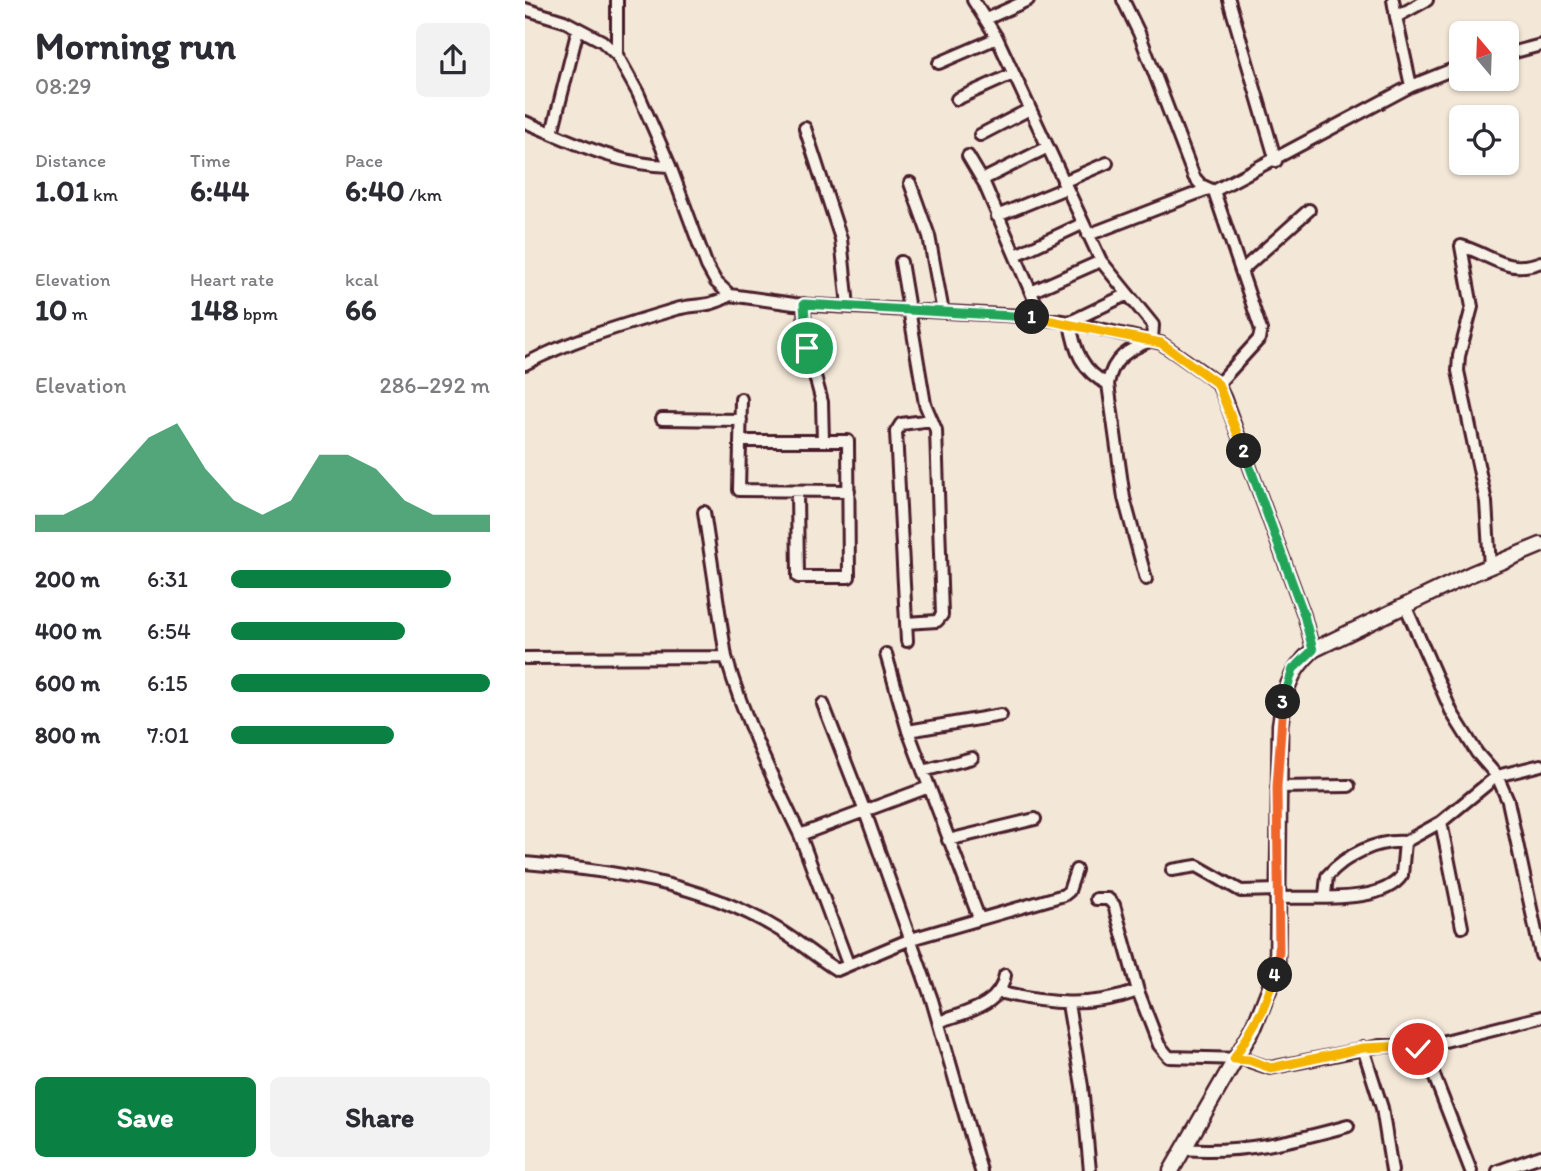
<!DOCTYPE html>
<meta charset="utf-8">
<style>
body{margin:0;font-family:Itim,sans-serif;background:#f2f2f3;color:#2b2b33;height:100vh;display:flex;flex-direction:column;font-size:26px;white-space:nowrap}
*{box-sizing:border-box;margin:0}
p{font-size:23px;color:#7c7c81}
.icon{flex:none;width:38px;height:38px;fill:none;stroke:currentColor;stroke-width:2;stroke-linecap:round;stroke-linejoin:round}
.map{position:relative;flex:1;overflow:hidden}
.details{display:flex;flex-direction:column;background:#fff;width:525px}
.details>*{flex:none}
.needle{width:46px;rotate:341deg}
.controls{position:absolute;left:924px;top:21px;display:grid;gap:14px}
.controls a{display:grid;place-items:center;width:70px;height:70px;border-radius:10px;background:#fff;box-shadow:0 2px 5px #0004;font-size:35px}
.pin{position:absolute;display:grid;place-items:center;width:60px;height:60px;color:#fff;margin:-30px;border:4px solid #fff;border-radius:50%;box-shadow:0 2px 7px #0007}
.km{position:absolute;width:35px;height:35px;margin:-18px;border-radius:50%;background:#222;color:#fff;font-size:19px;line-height:35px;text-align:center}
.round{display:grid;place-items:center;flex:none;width:74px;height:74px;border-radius:10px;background:#f2f2f3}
.overview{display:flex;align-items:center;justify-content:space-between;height:119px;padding:0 35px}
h1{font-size:38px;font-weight:700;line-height:52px}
.figures{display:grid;grid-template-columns:repeat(3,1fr);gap:10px;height:119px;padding:7px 35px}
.figures div{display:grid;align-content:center}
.figures b{font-size:30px;font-weight:700}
.figures small{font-size:19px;font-weight:400}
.figures p{font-size:19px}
.chart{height:196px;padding:14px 35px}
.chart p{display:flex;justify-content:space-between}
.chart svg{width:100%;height:126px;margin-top:7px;fill:#0b8043;opacity:.7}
.button{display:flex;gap:14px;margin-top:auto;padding:14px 35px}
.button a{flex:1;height:80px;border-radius:10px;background:#0b8043;color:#fff;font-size:28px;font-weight:700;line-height:80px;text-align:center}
.button a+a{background:#f2f2f3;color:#2b2b33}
ul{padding:0 35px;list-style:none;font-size:23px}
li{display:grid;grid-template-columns:112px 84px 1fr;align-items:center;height:52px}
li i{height:18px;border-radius:9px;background:#0b8043}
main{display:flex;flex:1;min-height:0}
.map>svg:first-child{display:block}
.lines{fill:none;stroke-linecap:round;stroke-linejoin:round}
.minor-casing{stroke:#4a1f2b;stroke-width:16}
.tertiary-casing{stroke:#4a1f2b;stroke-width:19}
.minor{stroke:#f7f3e8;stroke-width:10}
.tertiary{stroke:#f7f3e8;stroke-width:14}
.split-1-casing{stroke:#fff;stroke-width:14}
.split-2-casing{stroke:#fff;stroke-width:14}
.split-3-casing{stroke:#fff;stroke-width:14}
.split-4-casing{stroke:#fff;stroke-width:14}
.split-5-casing{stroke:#fff;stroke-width:14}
.split-1{stroke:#22a559;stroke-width:9}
.split-2{stroke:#f5b400;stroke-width:9}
.split-3{stroke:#22a559;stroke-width:9}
.split-4{stroke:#f0652b;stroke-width:9}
.split-5{stroke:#f5b400;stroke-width:9}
</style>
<main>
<section class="details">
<div class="overview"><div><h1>Morning run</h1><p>08:29</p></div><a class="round"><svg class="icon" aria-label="share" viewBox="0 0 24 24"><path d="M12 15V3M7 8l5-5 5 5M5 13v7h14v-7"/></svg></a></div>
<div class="figures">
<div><p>Distance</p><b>1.01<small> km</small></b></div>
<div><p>Time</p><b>6:44</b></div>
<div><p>Pace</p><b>6:40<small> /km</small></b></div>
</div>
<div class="figures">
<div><p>Elevation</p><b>10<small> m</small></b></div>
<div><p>Heart rate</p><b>148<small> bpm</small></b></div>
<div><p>kcal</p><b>66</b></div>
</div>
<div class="chart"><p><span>Elevation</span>286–292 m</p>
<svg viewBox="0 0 160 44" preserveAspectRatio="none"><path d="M0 44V38L10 38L20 33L30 22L40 11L50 6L60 22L70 33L80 38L90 33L100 17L110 17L120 22L130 33L140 38L150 38L160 38V44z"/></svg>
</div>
<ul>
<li><b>200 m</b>6:31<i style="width:85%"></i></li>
<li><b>400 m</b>6:54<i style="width:67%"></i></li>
<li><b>600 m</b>6:15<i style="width:100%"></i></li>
<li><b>800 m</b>7:01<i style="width:63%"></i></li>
</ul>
<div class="button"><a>Save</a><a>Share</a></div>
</section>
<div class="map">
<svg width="1016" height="1171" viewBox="0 0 1016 1171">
<rect width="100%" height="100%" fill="#f3e7d7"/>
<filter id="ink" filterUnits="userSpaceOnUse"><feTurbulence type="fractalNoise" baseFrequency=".0143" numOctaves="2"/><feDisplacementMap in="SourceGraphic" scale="14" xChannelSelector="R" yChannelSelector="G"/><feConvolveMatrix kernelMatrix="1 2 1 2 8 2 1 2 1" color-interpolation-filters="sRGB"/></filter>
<g filter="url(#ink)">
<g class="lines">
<g class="minor-casing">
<path id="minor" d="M92,0V55
M448,0L472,38L576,261L628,325L627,340C604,349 587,358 583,384L599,498L621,579
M598,0L614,33L669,177L676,185L689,191
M704,0L751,161
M868,0L871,17
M0,9L39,21L77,41L92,55L113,93L145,166L182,266L191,282L205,295L269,304L498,316L545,322L636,343L679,373L693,384L700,399L779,615L788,650
M461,19L503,0
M982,54L1016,45
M414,63L472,38
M886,86L936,66
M432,99L488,74
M0,122C48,142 93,165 145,166
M280,128L316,239L323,306
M27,133L53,29
M455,135L505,109
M443,156L459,183L517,318
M457,180L523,147
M538,182L582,163
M385,183L404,236L418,312
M472,216L541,188
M563,235L683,189
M491,255L557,224
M376,262L400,404L411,430L417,615L412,621L381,623
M716,271L784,210
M508,291L576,261
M279,304L280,339L297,402L298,441
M0,364C46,340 98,325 148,310C170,303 183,309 205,295
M583,384C557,372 549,349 545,322L603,294
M693,384L734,339L736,330L689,191L886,86L871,17L902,0
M216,399L214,490L324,491
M137,419L216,420
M215,441H323L324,577H273L272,491
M179,512L201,657
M965,567L961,502L933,371L934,356L947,307L936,246C968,255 981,275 1016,262
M880,605L927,713L952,753L972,776L983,801L1016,955
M382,641L371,432L376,424L407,420
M361,654L383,731
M0,658L201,657C219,719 247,777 275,835L404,787
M298,704L339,809L407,1000L456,1171
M398,771L447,758
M752,787L824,786
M916,822L937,927
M275,835L323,964
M423,840L510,819
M0,863C85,870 176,883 251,928C272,940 291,957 312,970L386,939L539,895L544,891L551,870
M647,870L672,866L716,891L753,890
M800,895L802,876C821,855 851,840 880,842
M753,898C787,896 857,905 877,875L880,842L916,822L972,776L1016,765
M571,899H583L589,905L613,991
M454,918L383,731L476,715
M473,992C521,1004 566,1008 613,991L634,1045L644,1057L718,1059L745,1068L854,1046H880L893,1049L901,1055L946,1171
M543,1004L557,1086L565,1171
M414,1022C440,1012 475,1007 480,975
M838,1048L857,1108L867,1171
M901,1055L916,1042L1016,1017
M658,1149C716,1154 768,1141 823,1126
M973,1171L1016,1156"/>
</g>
<g class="tertiary-casing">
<path id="tertiary" d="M646,1171L730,1025L752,969L755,725C760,692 762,674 788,650L946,574L1016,545"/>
</g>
<use href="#minor" class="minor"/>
<use href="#tertiary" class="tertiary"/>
</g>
</g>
<g class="lines" filter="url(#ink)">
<g class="split-1-casing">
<path id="split-1" d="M282,348L279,304L507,317"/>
</g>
<g class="split-2-casing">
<path id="split-2" d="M507,317L636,343L693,384L719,451"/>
</g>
<g class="split-3-casing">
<path id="split-3" d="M719,451L779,615L788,650L768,669L758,702"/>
</g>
<g class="split-4-casing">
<path id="split-4" d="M750,975L754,952L752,787L758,702"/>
</g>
<g class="split-5-casing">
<path id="split-5" d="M750,975L737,1011L709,1059L724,1060L746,1068L838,1048L880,1046L893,1049"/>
</g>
<use href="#split-1" class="split-1"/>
<use href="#split-2" class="split-2"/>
<use href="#split-3" class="split-3"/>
<use href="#split-4" class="split-4"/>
<use href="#split-5" class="split-5"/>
</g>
</svg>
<div class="controls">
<a><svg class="needle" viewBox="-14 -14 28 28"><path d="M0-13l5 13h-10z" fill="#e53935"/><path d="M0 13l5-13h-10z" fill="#7c7c81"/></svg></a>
<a><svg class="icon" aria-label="locate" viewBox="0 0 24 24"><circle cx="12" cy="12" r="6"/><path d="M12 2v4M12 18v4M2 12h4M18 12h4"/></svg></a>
</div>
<div class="pin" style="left:282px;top:348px;background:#1e9e55"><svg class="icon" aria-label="arrive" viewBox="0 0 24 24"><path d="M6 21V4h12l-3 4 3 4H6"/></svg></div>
<div class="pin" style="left:893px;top:1049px;background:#d93025"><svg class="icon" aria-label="check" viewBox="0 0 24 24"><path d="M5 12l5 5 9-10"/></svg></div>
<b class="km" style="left:507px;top:317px">1</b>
<b class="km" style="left:719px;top:451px">2</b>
<b class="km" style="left:758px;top:702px">3</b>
<b class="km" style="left:750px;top:975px">4</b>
</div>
</main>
